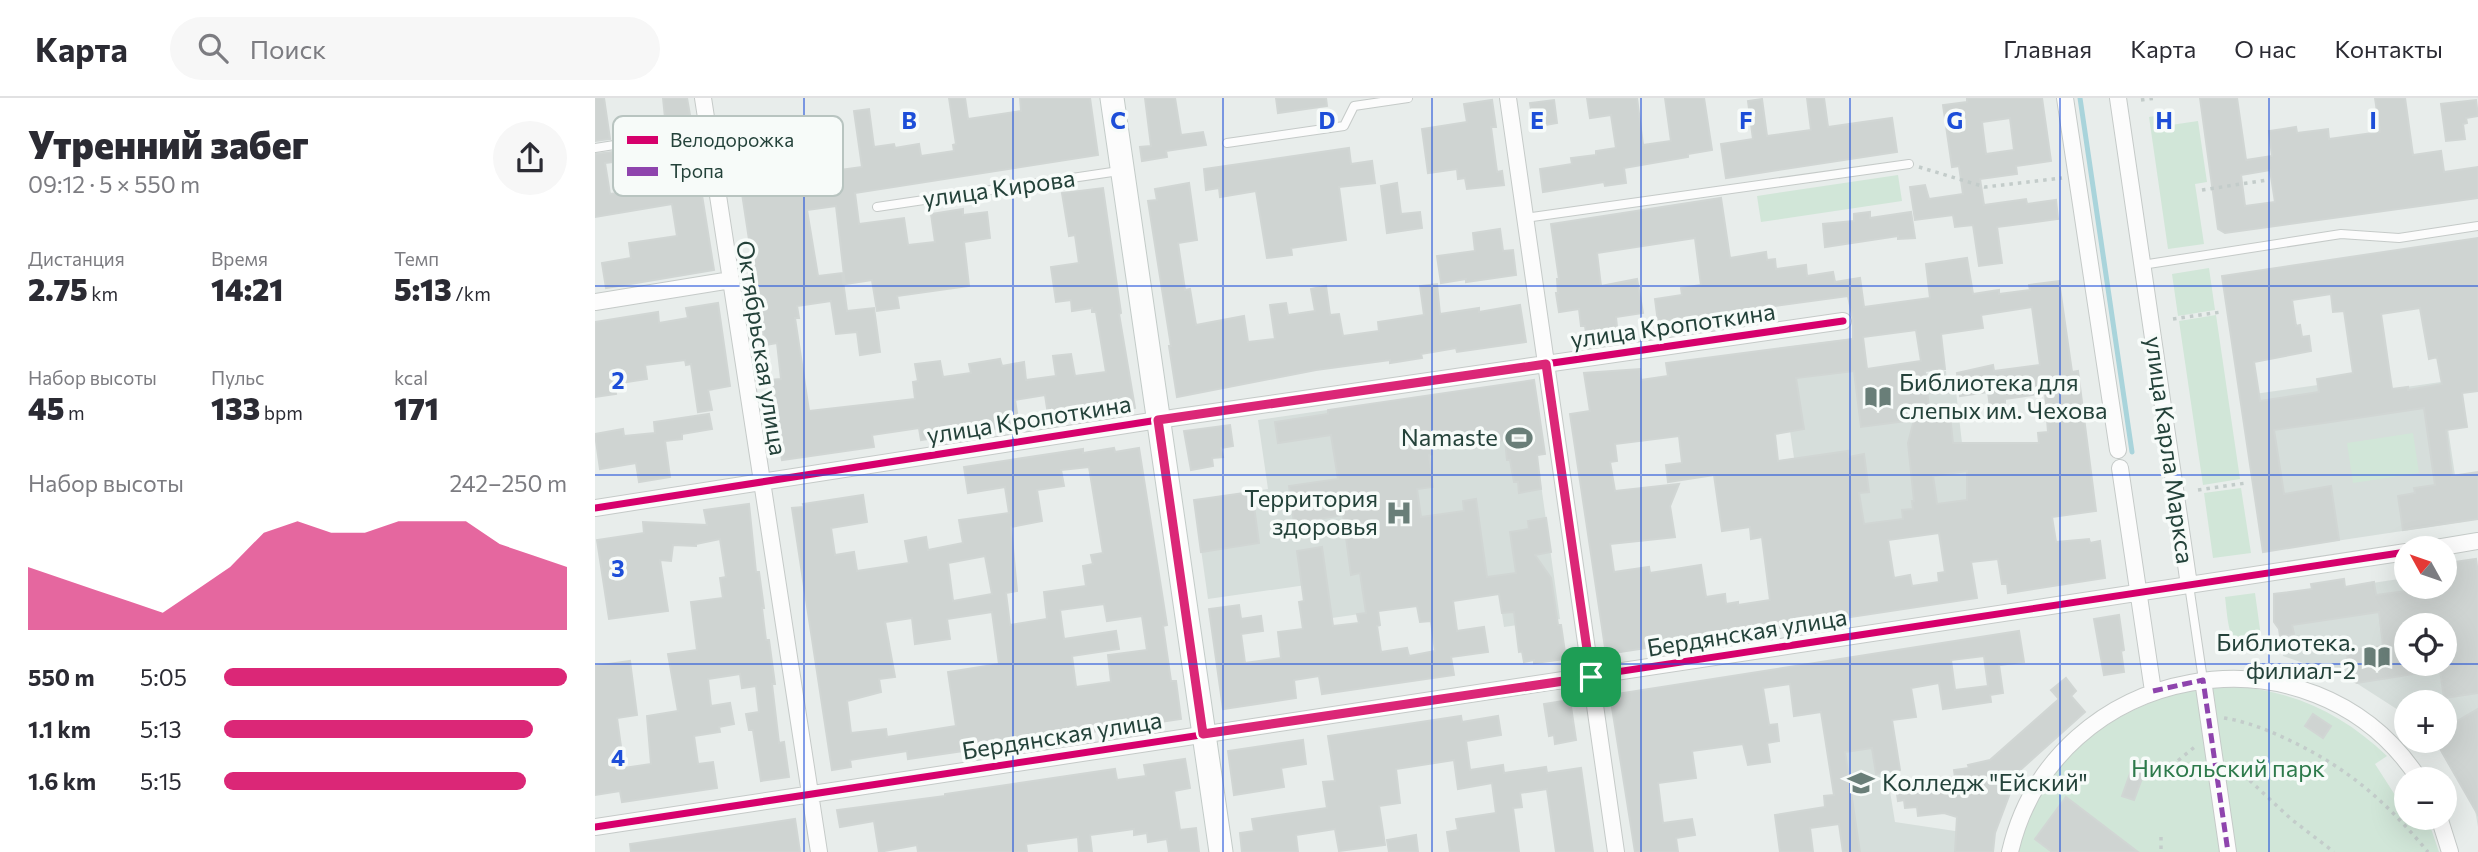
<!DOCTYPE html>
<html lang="ru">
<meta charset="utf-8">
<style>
body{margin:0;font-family:Commissioner,sans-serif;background:#f7f7f7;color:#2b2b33;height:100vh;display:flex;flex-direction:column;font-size:26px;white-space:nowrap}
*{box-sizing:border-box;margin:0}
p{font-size:23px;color:#7c7c81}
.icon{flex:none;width:38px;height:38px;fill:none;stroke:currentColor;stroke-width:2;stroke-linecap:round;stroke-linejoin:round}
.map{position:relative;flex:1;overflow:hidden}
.details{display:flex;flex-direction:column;background:#fff;width:595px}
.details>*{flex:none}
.needle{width:46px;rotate:310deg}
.buttons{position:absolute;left:1799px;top:438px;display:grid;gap:14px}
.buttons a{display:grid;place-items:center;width:63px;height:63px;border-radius:50%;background:#fff;box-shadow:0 7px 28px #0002;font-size:35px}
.pin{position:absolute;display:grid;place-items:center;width:60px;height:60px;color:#fff;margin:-30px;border-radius:14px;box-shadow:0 4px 10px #0006}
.round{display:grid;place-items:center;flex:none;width:74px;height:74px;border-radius:37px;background:#f7f7f7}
.summary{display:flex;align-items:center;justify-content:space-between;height:119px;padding:0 28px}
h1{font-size:38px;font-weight:800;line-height:52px}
.metrics{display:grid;grid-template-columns:repeat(3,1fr);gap:10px;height:119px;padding:7px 28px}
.metrics div{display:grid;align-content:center}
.metrics b{font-size:30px;font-weight:800}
.metrics small{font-size:19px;font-weight:400}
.metrics p{font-size:19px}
.chart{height:196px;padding:14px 28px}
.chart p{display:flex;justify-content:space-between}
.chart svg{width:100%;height:126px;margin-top:7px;fill:#db2777;opacity:.7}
ul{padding:0 28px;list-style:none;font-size:23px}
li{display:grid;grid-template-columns:112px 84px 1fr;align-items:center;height:52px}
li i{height:18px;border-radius:9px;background:#db2777}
header{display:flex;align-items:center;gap:42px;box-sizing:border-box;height:98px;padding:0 35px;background:#fff;border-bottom:2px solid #e1e1e2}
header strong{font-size:33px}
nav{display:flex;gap:38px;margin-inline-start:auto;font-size:24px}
.search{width:490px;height:63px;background:#f7f7f7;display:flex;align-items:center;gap:18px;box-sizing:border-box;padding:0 24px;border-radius:38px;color:#7c7c81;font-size:26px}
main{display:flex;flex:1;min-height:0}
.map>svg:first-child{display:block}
.built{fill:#d6dedb}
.green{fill:#d1e6d8}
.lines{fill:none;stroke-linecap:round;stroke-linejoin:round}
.stream{stroke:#a9d4db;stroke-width:5}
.building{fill:#cfd4d2;stroke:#d1d6d4;stroke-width:2;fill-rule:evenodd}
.lane-casing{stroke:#c5cac8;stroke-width:10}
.street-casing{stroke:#c5cac8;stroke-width:18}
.secondary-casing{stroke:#c3cbc8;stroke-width:25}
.path{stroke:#c3ccca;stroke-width:3.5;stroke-dasharray:3.5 5;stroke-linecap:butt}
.lane{stroke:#fcfcfc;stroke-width:8}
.street{stroke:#fcfcfc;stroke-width:16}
.secondary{stroke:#fcfcfc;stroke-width:23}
.quiet{stroke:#8e44ad;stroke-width:5;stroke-dasharray:10 5;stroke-linecap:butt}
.cycleway-casing{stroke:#f7fbf9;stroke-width:11}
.cycleway{stroke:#d6006c;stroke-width:7}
.route-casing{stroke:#fff;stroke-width:14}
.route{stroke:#db2777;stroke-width:9}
.grid{fill:none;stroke:#1d4ed8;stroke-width:2;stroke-opacity:0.55}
.labels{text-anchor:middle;stroke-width:7;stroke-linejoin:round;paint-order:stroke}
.street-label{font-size:24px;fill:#24423a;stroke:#f7fbf9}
.poi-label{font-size:24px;fill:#24423a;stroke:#f7fbf9;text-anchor:end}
.park-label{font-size:24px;fill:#2d7a4b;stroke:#f7fbf9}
.key{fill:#f7fbf9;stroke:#b8c4c0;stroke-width:2}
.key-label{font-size:19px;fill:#24423a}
.grid-label{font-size:23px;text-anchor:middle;font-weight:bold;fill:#1d4ed8;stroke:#f7fbf9;stroke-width:7;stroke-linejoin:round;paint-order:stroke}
</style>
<header>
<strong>Карта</strong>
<div class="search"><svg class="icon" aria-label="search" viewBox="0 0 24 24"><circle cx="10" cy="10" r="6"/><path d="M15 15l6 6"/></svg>Поиск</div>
<nav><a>Главная</a><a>Карта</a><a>О нас</a><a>Контакты</a></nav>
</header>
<main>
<section class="details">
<div class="summary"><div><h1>Утренний забег</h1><p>09:12 · 5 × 550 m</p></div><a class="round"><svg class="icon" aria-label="share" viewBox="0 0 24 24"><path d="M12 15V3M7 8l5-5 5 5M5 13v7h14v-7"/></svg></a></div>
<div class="metrics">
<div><p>Дистанция</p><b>2.75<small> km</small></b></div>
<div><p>Время</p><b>14:21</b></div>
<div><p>Темп</p><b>5:13<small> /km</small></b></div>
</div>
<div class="metrics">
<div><p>Набор высоты</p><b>45<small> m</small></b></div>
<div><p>Пульс</p><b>133<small> bpm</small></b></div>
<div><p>kcal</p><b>171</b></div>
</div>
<div class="chart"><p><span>Набор высоты</span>242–250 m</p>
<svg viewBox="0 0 160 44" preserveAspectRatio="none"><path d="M0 44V22L10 26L20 30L30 34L40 38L50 30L60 22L70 10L80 6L90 10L100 10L110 6L120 6L130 6L140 14L150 18L160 22V44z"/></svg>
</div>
<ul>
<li><b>550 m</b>5:05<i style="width:100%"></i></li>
<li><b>1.1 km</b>5:13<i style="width:90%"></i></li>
<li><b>1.6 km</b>5:15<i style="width:88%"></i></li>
</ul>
</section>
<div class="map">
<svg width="1883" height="754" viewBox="0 0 1883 754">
<rect width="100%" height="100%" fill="#e8edeb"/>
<path class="built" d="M1268,239L1272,271L1296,280L1351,273L1353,293H1361L1367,345H1438L1439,349L1492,342L1501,413L1394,428L1189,436L1156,441L1146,368L1199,360L1183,250Z
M1752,276L1755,297L1846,284L1867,424L1668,454L1645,298L1723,287L1722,281Z
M939,282L950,356L942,358L965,521L909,529L904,496L723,522L718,486L613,501L599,402L673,391L663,322Z
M1811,480V488H1819L1824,527H1811V565H1850V538H1854L1883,550V729L1880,712L1850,642V604H1811V617L1755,581L1688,558L1684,531L1678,519L1679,496L1716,491V486L1749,481L1750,489Z
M1298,627L1305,672L1292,675L1300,724L1400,739L1398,754H1248L1230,637Z"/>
<path class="green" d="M1567,17L1569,28L1603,23L1612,84L1600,86L1609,146L1573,151L1554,19Z
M1303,77L1307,103L1166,124L1162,98Z
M1614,170L1620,212L1583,218L1577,176Z
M1621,217L1645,381L1608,387L1584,223Z
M1818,335L1824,375L1758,385L1752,345Z
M1646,390L1656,455L1618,460L1609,395Z
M1660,495L1667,546L1663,553C1632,559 1633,520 1630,499Z
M1646,589C1704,595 1750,618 1792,658L1780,666L1811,714V719H1815L1820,727L1832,719L1844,754H1421C1430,734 1437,708 1449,690C1485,636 1540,603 1603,591C1617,588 1632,590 1646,589Z"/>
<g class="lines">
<path class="stream" d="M1485,0L1537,354"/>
</g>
<path class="building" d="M0,0H9L15,41L0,43Z
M68,0H92L95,17L70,20Z
M354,0H370L373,21L426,13L425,0H495L503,57L260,95L264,126L309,120L313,147L340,144L336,116L368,111V117L392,114L395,140L369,144L374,188L302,198L304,210L282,213L277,182L250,186L241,108L212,112L223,178L247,175L252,213L279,210L285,254L265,257L262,234L241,236L236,203L202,208L204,220H200L214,313L320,301L318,284L323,283L320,266L345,263L348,279L376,275L374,266L405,261L407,268L429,264L431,282L461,278L458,258L476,256L480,278L511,274L501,214H497V210L477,213L476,202L461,204L456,169L484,165L480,137L474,138L467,95L508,90L526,215L524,216L540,310L454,323L450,297L420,302L424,327L326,342L324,330L277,337L279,349L187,362L175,282L186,281L182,245L170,247L138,36L161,33L162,36L204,27V31L209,30L216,76L267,69L259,13L274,11L279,49L299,46L300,50L324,46L326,58L359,53L358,47L361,46Z
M550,0H580L586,37L608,34L611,47L571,53L572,59L547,63L545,49L556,48Z
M681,0H731L732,8L683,15Z
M992,0H1042L1048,47L1076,43L1070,0H1109L1117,52L1093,56V59L1029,70L1031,85L1010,88L1009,84L948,94L945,71L977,66L976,60L1001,57V53L1021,50L1016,17L995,20Z
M1212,0H1229L1233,29L1297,20L1302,54L1131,80L1126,46L1158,41L1153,3L1167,1L1172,38L1216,32Z
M1372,0H1447L1456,63L1421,68L1422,76L1385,81L1389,107L1431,101L1432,106L1461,102L1463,121L1402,129L1407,165L1384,168L1378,127L1360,129L1358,117L1320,122L1315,89L1330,87L1334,101L1368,96L1364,68L1357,69L1348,7L1372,4ZM1415,20L1419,52L1391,56L1387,24Z
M1605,0H1642L1651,62L1677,58L1674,33L1701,29L1702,35L1733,31L1734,41L1785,34L1780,0H1810L1818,57L1846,53L1849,74L1883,69V100L1630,135L1623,131ZM1675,72L1680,104L1650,108L1646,77Z
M897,2L901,29H896L902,74L907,73L909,87L872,91L870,80L863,81L862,71L833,75L827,31L872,24L869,6Z
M959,2L962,25L939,29L935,5Z
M1881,2L1883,18L1871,20L1872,25L1868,26L1870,41L1851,43L1846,6Z
M99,42L102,62L94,63L99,92L106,91L119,172L11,190L7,165L36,160L34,145L82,138L77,106L0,119V56L17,54L19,64L10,65L15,96L62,90L55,48Z
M754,50L756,66L777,63L780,85L744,89L751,142L696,150L697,157L672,160L661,93L625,99L624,90L611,92L609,71Z
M594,85L602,142L583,145L590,192L595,191L601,227L649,218L653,244L680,241L675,207L691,205L693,217L720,213L716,191L731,188L735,217L744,216L748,238L784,233L783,224L829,217L825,188L842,186L845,216L884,210V214L925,207L931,244L862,254L861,250L826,256L827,260L795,265V262L721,272L582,299L574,248H576L553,103L562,102L560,91Z
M802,85L806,116L825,114L827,130L792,135L786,88Z
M1126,100L1135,160L1171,154L1172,162L1180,161L1181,171L1211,167L1212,178L1238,174L1240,184L1265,180L1269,209L1335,200L1331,166L1372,160L1378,196L1404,192V196L1435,192L1434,187L1464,183L1477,274L1483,273L1501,413L1457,419L1461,444L1494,441L1495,445L1505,443L1510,480L1413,495L1412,486H1407L1403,461L1376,464L1382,500L1011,556L975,316L995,313L989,275L1045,271L1046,282L1073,278L1071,265L1258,241V222L1253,198L1063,224L1060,201L1087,197L1086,190L1106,187L1100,140L1002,155L1006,188L1042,181L1048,215L1021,219L1022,229L991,234L990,228H986L984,211L964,214L961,195H963L962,181H964L956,126ZM1437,209L1445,267L1399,273L1398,267L1362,275L1365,298L1393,294L1395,310L1410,307V301L1450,295L1453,334L1443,335L1444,345H1358L1355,317L1335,319L1330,273L1350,271L1346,236L1388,230L1386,217ZM1321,232L1326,263L1272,271L1268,239ZM1259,273L1266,329L1319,322L1313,345L1319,403H1317L1318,411L1307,412L1308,421L1269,426L1264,395L1274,394L1269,356L1254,359L1253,353L1183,363L1180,336L1209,331L1201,280ZM1084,338L1087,365L1071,367L1073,384L1119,377L1127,433L1155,429L1156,441L1167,439L1175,502L1143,507V504L1131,506L1130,496L1111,499L1106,467L1055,475L1054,469L1019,474L1015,446L1080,439L1075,408L1084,386L1020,393L1015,364L1022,363L1020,346ZM1372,373V402L1342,406L1338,378ZM1344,435L1350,474L1343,475L1344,484L1317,488L1315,477L1299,480L1293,442Z
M1275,114V120L1316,114L1320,140L1303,141V138L1230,149L1228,126L1259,123V116Z
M905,131L908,153L918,152L921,177L871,184V181L846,185L842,158L880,153L878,135Z
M1883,140V293L1867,295L1872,329L1851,332L1857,378L1883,374V421L1808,432L1803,398L1820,395L1819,390L1840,387L1829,310L1729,325L1679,332L1689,396L1736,388L1744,442L1668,454L1627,178ZM1736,196L1738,214L1749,213L1758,275L1722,281L1724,294L1665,303L1659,264L1716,253L1714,238L1707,239L1705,227L1701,228L1697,202ZM1825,210L1834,261L1842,259L1847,286L1813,292V289L1797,291L1786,216Z
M123,205L135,288L113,292L117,312L103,314L96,266L91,267L90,262L50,267L52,281L19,286L21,296L0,299V224L63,214L64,225L93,220L91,210Z
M939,282L950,356L942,357L946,391L924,395L923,384H919L915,362H912L910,342L893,344L892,338L835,346L837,356L834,357L838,389L822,391L826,419L869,413L868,403L881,401L892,479L921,475L915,434L934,431L933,423L951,420L956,454L940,457L956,480L963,527H966L971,561L939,565V562L929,564L927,553L924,554L919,514L907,515L904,496L858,503L862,533L889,529L893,554L856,559L859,577L727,596L724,578L699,582L701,600L628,611L614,511L644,507L646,521L666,518L668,533L646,536L650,565L686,560L683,534L708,531L704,504L709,503L702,453L727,449L738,528L764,525L762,516L771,515L765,475L756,477L748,417L699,425L694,388L743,381L736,337L683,345L680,324L733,316V312ZM822,508L825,524L836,523L840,553L814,558L812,550L786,554L782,528L785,527L783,513Z
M114,316L117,331L87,336V341L70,343L75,379L44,384L41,365L5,371L0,336L28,331L29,338L60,335L59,324Z
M635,327L638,348L626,350L628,359L617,360L618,368L596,372L589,333Z
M519,350L520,354L544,350L572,527L568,528L576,583H581L586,621L313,661L312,653L255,662L256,669L237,672L197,410L209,409L208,406L268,397L272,424L236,430L240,457L259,454L262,473L314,465L310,443L331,439L333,452L368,445L364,422L414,415L410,389L373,395L369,369L488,351V355ZM494,369L508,455L496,457L498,466L488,468L491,488L449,494L452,521L415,527L411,495L422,493L416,429L447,423L442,392L469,388L466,372ZM390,458L397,496L358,503L353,465ZM509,506L512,523L547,518L552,552L513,557L516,584L481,589L477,558L524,551L521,533L469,541L465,512ZM397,514L404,566L353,574L361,628L292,639L291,631L256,635L252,603L286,594L284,581L300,579L290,524L317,520L320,546L355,541L352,521Z
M657,394L664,445L606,454L599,402Z
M154,406L161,474H164L169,510H167L171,542H174L180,586H177L184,645L189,644L194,679L166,683L158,632H154L151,616L164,614L161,588L147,590L145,576L113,581L116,608L135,605L139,626L124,629L125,634L99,638L103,666L118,664L122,690L27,704L25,693L0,697V568L35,563L42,617L22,620L29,670L56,666L52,618L83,613L73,556L102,552L96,504L128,500L125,480L131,479L125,441L101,446V448L78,447L76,463L65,462L73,513L14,521L2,442L49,435L48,424L112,427L109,412Z
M1881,461L1883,475V595L1849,600L1845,572H1850V527H1811V565H1837L1838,573L1762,585L1754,581L1752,553L1788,548L1784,514L1697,527L1699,536L1685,538L1684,531L1679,524V496L1717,491L1716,486L1749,481L1750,489L1779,484L1781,497L1819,492V488H1856L1852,465Z
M1524,517L1529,552L1526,553L1529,574L1509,577L1499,521Z
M1424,533L1429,564L1404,567L1408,595L1395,597L1396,604L1348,611L1344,585L1316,590L1321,619L1297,622L1305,672L1281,676L1277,650L1250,654L1265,754H1248L1244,726L1215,730L1218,754H1185L1180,717L1230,709L1229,698L1239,697L1226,614L1199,618L1195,586L1168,590L1174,627L1182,626L1184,643L1172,645L1175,664L1153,667L1148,646L1097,653L1101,680L1063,685L1068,725L1097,721L1100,737L1081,740L1083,754H1040L1015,597ZM1389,558L1393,588L1360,592L1356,562Z
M1471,580L1481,593L1476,598L1490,614L1423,674L1400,735L1398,754H1360L1362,719L1349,715L1323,718L1322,709L1310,710L1309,702L1303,703L1301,689L1316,687L1317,693L1361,687L1359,672L1374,670L1373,667L1395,662L1464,601L1456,592Z
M975,602L981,642L960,646L959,637L954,638L949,606Z
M1883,611V717L1840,642H1850V630Z
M1718,616L1736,628L1728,640L1710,628Z
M866,618L867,624L903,618L906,637L871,643L875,672L908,667L909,675L951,669L952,675L986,670L998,754H961L952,691L925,695L927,709L918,710L924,754H855L852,734L863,732L861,721L901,715L897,685L863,691L859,662L801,671L805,705L784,708L790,747L744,753L740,731L701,737L703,754H647L645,735L659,733L657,721L732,710L728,684L740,683L733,638Z
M708,642L711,666L686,670L689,689L639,697L633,653Z
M590,661L595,690L579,693L585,732L601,730L604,754H574L572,741L553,744L552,735L539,737V731L495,737L497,754H484L483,739L431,746L432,754H323L322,747L284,754L279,723L245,729L242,712L350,698V696L520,671L522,682L551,678L549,667Z
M1537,670L1549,675L1539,702L1527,698Z
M1471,699L1526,741L1543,754H1457L1440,741Z
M200,721L205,754H36L35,746Z
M821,737L823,754H794L792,742Z"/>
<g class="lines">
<g class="lane-casing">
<path id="lane" d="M632,45L749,28L759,8L813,0
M0,50L113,32
M282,109L524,73
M930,120L1314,66
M1547,167L1746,136L1804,140L1883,128
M1594,487L1608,582"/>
</g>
<g class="street-casing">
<path id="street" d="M108,0L224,754
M913,0L1021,754
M1470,0L1523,352
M1523,0L1594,487
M0,204L136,182
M1525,370L1558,593
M0,410L563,322L1248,223
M1841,450L1883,443
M1608,582L1633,754
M1844,719L1855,754
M0,729L1811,454
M1415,754C1459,564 1717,517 1824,681"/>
</g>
<g class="secondary-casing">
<path id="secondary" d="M517,0L626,754"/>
</g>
<path class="path" d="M1546,2L1561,0
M1324,69L1390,89L1467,80
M1607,92L1672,82
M1578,221L1626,214
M1603,392L1651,385
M1629,620C1654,624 1678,634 1700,645C1757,673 1793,706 1833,754
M1636,665L1696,721L1739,754
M1552,676L1580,665L1602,647
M1566,739V754"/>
<use href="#lane" class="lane"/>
<use href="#street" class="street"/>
<use href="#secondary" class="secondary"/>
<path class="quiet" d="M1558,593L1608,582L1633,754"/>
<g class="cycleway-casing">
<path id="cycleway" d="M0,410L563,322L1248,223
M0,729L1811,454"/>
</g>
<use href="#cycleway" class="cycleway"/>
</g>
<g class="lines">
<g class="route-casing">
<path id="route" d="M951,266L996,579L608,636L563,322Z"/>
</g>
<use href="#route" class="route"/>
</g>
<path class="grid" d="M209,0V754M418,0V754M628,0V754M837,0V754M1046,0V754M1255,0V754M1465,0V754M1674,0V754M0,188H1883M0,377H1883M0,566H1883"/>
<defs>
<g id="library-bare" transform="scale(2.1)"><path d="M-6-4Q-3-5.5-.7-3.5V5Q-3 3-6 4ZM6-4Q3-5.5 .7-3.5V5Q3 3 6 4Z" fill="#697e78" stroke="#f7fbf9" stroke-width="2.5" paint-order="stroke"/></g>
<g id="stadium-bare" transform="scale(2.1)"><path d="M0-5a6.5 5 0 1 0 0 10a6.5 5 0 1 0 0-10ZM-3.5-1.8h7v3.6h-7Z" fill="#697e78" stroke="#f7fbf9" stroke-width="2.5" paint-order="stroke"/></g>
<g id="hospital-bare" transform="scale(2.1)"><path d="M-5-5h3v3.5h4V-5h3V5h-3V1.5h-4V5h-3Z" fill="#697e78" stroke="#f7fbf9" stroke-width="2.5" paint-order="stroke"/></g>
<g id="university-bare" transform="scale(2.1)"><path d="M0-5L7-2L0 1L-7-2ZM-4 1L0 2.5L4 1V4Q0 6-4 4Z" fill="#697e78" stroke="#f7fbf9" stroke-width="2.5" paint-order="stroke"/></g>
</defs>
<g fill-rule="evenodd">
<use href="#library-bare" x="1283" y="299"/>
<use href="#stadium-bare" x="924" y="340"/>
<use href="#hospital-bare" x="804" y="415"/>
<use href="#library-bare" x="1782" y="559"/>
<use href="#university-bare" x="1266" y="685"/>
</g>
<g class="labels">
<g class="street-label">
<text transform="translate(404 91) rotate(-8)" y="8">улица Кирова</text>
<text transform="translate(1078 228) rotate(-8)" y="8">улица Кропоткина</text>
<text transform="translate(166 250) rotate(81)" y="8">Октябрьская улица</text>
<text transform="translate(434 322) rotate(-9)" y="8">улица Кропоткина</text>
<text transform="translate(1574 352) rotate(82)" y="8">улица Карла Маркса</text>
<text transform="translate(1152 535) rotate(-9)" y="8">Бердянская улица</text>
<text transform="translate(467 638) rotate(-9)" y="8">Бердянская улица</text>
</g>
<g class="poi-label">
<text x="1304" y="293" text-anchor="start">Библиотека для<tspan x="1304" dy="28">слепых им. Чехова</tspan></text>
<text x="903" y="348">Namaste</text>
<text x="783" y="409">Территория<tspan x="783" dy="28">здоровья</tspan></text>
<text x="1761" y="553">Библиотека.<tspan x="1761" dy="28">филиал-2</tspan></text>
<text x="1287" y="693" text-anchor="start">Колледж "Ейский"</text>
</g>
<g class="park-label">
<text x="1633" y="679">Никольский парк</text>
</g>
</g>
<rect x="18" y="18" width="230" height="80" rx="10" class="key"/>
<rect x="32" y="38" width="31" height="8" fill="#d6006c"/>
<rect x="32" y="69" width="31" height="9" fill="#8e44ad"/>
<g class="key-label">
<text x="75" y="49">Велодорожка</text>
<text x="75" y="80">Тропа</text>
</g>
<g class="grid-label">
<text x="314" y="31">B</text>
<text x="523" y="31">C</text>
<text x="732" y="31">D</text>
<text x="942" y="31">E</text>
<text x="1151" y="31">F</text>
<text x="1360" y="31">G</text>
<text x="1569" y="31">H</text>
<text x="1778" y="31">I</text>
<text x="23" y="291">2</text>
<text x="23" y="479">3</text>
<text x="23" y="668">4</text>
</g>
</svg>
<div class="buttons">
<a><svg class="needle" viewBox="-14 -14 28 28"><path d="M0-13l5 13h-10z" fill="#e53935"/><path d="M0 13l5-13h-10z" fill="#7c7c81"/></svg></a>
<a><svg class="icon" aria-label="locate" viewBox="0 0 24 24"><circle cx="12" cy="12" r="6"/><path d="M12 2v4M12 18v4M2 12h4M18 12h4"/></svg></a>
<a>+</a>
<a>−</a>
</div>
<div class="pin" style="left:996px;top:579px;background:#1e9e55"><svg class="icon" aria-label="arrive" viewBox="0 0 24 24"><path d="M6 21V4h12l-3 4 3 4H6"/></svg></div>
</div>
</main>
